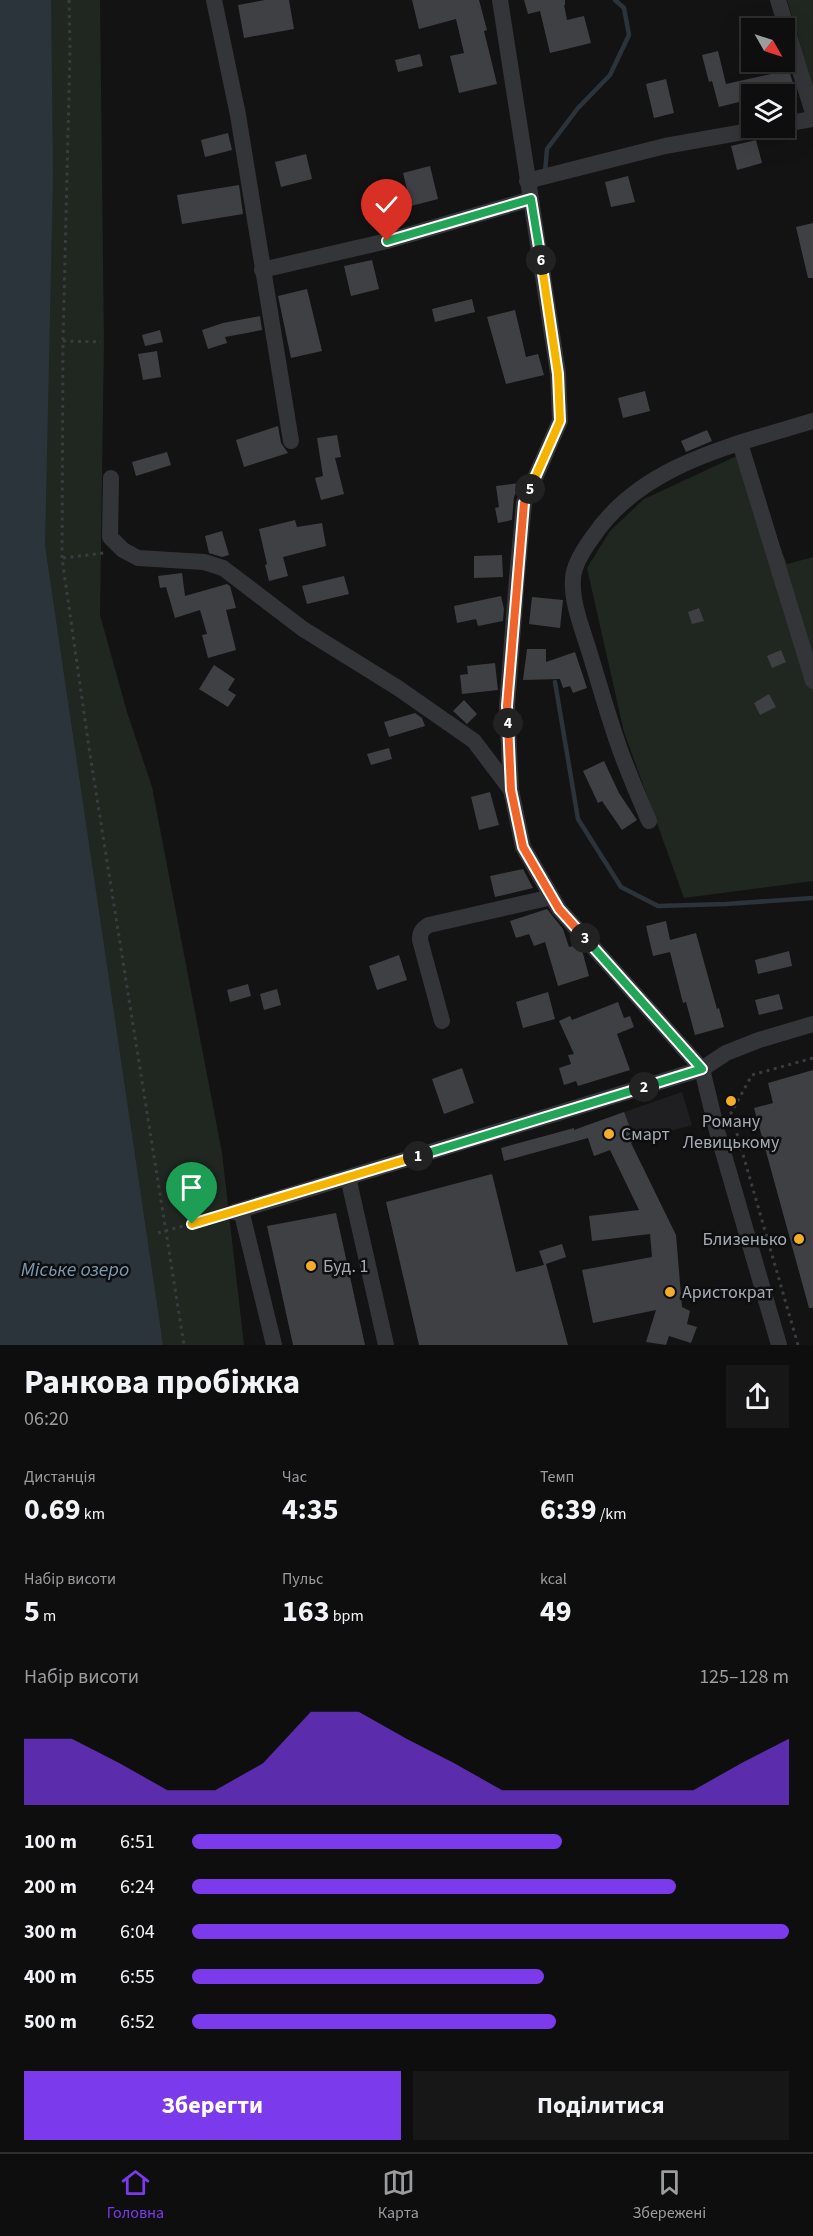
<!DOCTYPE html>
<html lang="uk">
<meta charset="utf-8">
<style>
body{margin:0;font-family:"Source Sans 3",sans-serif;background:#171718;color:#f1f3f6;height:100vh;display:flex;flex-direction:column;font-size:22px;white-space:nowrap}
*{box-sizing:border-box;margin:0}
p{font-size:20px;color:#9b9c9e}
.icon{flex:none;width:33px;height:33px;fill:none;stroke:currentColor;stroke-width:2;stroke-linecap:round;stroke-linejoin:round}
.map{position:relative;height:1345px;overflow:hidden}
.panel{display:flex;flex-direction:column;background:#0e0e0f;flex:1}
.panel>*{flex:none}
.needle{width:39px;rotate:129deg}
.controls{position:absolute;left:741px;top:18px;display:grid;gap:12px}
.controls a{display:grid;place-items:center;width:54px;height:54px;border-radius:0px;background:#0e0e0f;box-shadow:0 6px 24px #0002,0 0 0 2px #2e2e2f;font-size:30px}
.pin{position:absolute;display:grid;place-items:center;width:51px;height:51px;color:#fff;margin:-62px -26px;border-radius:50% 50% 50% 0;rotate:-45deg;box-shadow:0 0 6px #0007}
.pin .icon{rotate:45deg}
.km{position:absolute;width:30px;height:30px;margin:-15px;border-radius:50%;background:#222;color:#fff;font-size:16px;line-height:30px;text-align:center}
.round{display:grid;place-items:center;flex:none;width:63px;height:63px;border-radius:0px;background:#171718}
.headline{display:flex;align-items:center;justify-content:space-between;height:102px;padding:0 24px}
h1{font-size:33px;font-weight:700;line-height:45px}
.metrics{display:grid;grid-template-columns:repeat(3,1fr);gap:9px;height:102px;padding:6px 24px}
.metrics div{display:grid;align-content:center}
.metrics b{font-size:30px;font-weight:700}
.metrics small{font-size:16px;font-weight:400}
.metrics p{font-size:16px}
.chart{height:168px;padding:12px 24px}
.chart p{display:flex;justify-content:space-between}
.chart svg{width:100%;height:108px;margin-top:6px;fill:#7c3aed;opacity:.7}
.primary-button{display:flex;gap:12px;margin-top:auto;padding:12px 24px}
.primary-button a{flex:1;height:69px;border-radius:0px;background:#7c3aed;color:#fff;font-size:24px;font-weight:700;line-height:69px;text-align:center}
.primary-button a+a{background:#171718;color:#f1f3f6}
ul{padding:0 24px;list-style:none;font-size:20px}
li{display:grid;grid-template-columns:96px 72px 1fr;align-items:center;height:45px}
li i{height:15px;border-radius:8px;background:#7c3aed}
.menu{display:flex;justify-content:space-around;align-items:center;height:84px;border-top:2px solid #2e2e2f;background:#0e0e0f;font-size:16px;color:#9b9c9e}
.menu a{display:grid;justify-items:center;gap:3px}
.menu .selected{color:#7c3aed}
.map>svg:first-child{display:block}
.built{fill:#1f1f21}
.green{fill:#1f2720}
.water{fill:#2b343a}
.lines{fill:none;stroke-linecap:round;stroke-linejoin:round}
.stream{stroke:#2b343a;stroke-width:4.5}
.building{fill:#3f4044}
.path{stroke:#3a3c40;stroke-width:3;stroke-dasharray:3 4.5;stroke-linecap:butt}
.minor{stroke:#343539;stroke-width:16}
.split-1-casing{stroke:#fff;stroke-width:12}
.split-2-casing{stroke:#fff;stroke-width:12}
.split-3-casing{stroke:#fff;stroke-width:12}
.split-4-casing{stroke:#fff;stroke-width:12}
.split-5-casing{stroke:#fff;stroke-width:12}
.split-6-casing{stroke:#fff;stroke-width:12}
.split-7-casing{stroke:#fff;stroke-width:12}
.split-1{stroke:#f5b400;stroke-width:8}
.split-2{stroke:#22a559;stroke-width:8}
.split-3{stroke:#22a559;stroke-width:8}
.split-4{stroke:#f0652b;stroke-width:8}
.split-5{stroke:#f0652b;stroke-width:8}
.split-6{stroke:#f5b400;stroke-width:8}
.split-7{stroke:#22a559;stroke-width:8}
.poi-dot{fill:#f4ac2b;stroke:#0e0e0f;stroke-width:2}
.labels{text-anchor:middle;stroke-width:5;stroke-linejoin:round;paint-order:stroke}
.poi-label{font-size:18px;fill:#a4aab5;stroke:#0e0e0f;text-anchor:start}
.water-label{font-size:20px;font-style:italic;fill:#7a99b1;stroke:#0e0e0f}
</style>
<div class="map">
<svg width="813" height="1345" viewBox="0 0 813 1345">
<rect width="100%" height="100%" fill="#131314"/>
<path class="built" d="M682,1092L692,1125L635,1141L594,1156L584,1126Z"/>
<path class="green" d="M0,0H100L104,343L100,615L127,712L152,787L222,1153L244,1345H0Z
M787,0H813V87Z
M741,454L787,564L813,557V881L684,898L624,732L587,568L610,531L644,499Z"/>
<path class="water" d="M0,0H51L53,175L45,546L163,1345H0Z"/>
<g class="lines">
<path class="stream" d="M545,172L547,149L578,108L610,75L629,35L624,8L615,0
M555,682L578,819L621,887L658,906L726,904L813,898"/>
</g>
<path class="building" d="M265,0H289L294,29L244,38L238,5Z
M412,0H479L487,30L484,31L497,84L459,93L450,56L464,53L456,19L419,29Z
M524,0H565V5H564L567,20L584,16L591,43L550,53L540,11L528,14Z
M718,51L726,84L789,70L797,97L784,100V94H750L751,99L719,107L712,81L709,82L702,55Z
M420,54L423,66L398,72L395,60Z
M666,79L674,113L654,118L646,84Z
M228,133L232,150L205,157L201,140Z
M756,140L762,163L737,170L731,146Z
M306,154L312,179L281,187L275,162Z
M430,166L438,199L411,206L403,173Z
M628,176L635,202L611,207L605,182Z
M239,185L243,214L182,224L177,195Z
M813,223V278H808L796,227Z
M372,260L379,289L351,296L344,266Z
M307,289L322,351L291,358L278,296Z
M472,299L475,312L435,322L432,309Z
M515,310L526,357L538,354L544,375L506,384L487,317Z
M260,316L262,330L225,337L227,343L208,349L202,330L223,323Z
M160,330L163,342L145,346L142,335Z
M157,351L161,377L143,380L138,354Z
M645,391L650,411L623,418L618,398Z
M278,426L281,443L288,453L244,467L236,440Z
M707,430L712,441L686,452L681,441Z
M337,435L341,457L335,458L344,494L321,500L315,478L323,476L317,438Z
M167,452L171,465L136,476L132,462Z
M520,483L514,497L512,520L498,523L495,508L499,507L496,486Z
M295,520L297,527L322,523L326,546L283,557L288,576L269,581L265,565L267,564L259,529Z
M222,531L229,555L222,557L209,553L205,536Z
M502,555L503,577L474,578V556Z
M182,573L185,596L227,584L230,586L236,608L226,610L236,650L208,658L202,635L207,634L200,610L175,618L166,587L160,588L158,576Z
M344,576L349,594L307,604L302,586Z
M501,596L504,609L503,621L478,626L476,619L457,623L454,606Z
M532,597L563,600L560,628L529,624Z
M699,608L704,621L692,624L688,612Z
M527,649H546V662L575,652L587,688L573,693L570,686L563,688L560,679L523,680Z
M781,650L786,662L772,668L767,656Z
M495,663L498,690L462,694L460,675L468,674L467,666Z
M214,665L235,679L228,690L236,695L228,707L199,689Z
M769,694L776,707L760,715L754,703Z
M464,700L477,714L467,724L453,711Z
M415,713L422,718L425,726L389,737L384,722Z
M389,748L392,759L371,765L367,754Z
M604,761L619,793L637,820L622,830L602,801L598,803L583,771Z
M490,792L499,825L479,830L471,797Z
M523,869L533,888L495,897L490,876Z
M547,909L563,929L569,947L577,945L582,950L589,976L558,986L545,942L534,946L529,934L516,938L510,921Z
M666,921L670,940L696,933L717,1009L719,1008L724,1027L695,1035L686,1002L683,1003L670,952L653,956L646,926Z
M789,951L792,966L758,974L755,960Z
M399,955L407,980L377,990L369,966Z
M248,984L251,996L230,1002L227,990Z
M277,989L281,1005L264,1010L260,994Z
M548,992L555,1019L523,1028L516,1002Z
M779,994L783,1009L759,1015L755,1000Z
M618,1002L624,1018L630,1016L634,1027L617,1034L630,1070L578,1086L576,1081L564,1085L559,1068L571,1064L568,1055L574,1054L559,1021L570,1016L572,1020Z
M462,1068L474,1103L444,1114L432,1079Z
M813,1070V1308H809L754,1108L773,1103L768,1083Z
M624,1112L635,1141L631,1143L676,1235L682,1307L690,1311L687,1324L697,1327L691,1343L669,1336L666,1345L646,1342L656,1310L593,1323L582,1270L652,1257L650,1234L592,1241L589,1216L639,1210L610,1150L594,1156L588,1138L504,1161L501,1148L574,1128V1130Z
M492,1174L516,1272L544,1265L539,1251L562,1244L566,1257L546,1264L568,1345H419L386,1202Z
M336,1213L365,1345H293L267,1226Z"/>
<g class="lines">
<path class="path" d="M69,0L70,50L63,341L62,558L89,748L184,1345
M63,341L101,342
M63,558L104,553
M158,1233L220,1216
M798,1345L731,1113L752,1075L813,1058"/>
<path class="minor" d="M214,0L238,115L291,441
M500,0L558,373L560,421L524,503L517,577L507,706L511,790L523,847L559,909L702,1069L717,1131L779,1345
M778,0L813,113
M784,124L813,119
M527,181L665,146L766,128
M262,270L387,241L531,199
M740,443L813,681
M111,478L110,537L123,550L138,558L204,562L223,568L303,629L398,688L474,741L511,790
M649,821C638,795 626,768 617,741C607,712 599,683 590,654C583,630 571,603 573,578C574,564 584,549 592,538C641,464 734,445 813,421
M442,1021L420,940C420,932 422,929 429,925L552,897
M348,1177L386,1345
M241,1210L274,1345
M234,1212L702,1069L726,1053L759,1040L813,1024"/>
</g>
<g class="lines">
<g class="split-1-casing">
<path id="split-1" d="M192,1224L418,1156"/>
</g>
<g class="split-2-casing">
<path id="split-2" d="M418,1156L644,1087"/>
</g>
<g class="split-3-casing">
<path id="split-3" d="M585,938L702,1069L644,1087"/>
</g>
<g class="split-4-casing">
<path id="split-4" d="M508,723L511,790L523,847L559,909L585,938"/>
</g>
<g class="split-5-casing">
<path id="split-5" d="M508,723L507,706L524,503L530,489"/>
</g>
<g class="split-6-casing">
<path id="split-6" d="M530,489L560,421L558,374L541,260"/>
</g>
<g class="split-7-casing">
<path id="split-7" d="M387,241L531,199L541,260"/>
</g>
<use href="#split-1" class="split-1"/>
<use href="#split-2" class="split-2"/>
<use href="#split-3" class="split-3"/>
<use href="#split-4" class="split-4"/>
<use href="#split-5" class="split-5"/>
<use href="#split-6" class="split-6"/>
<use href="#split-7" class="split-7"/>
</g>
<g class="poi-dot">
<circle cx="731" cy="1101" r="6"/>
<circle cx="609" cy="1134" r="6"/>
<circle cx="799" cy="1239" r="6"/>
<circle cx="311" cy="1266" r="6"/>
<circle cx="670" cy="1292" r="6"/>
</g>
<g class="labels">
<g class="poi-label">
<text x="731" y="1127" text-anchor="middle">Роману<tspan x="731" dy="21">Левицькому</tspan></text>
<text x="621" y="1140">Смарт</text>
<text x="787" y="1245" text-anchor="end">Близенько</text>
<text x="323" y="1272">Буд. 1</text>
<text x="682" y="1298">Аристократ</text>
</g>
<g class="water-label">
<text x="75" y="1276">Міське озеро</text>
</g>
</g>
</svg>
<div class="controls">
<a><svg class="needle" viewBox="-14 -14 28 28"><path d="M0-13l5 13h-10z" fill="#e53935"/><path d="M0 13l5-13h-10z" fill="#9b9c9e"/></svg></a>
<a><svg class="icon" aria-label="layers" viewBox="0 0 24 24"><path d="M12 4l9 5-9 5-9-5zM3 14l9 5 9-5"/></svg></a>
</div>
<div class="pin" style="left:192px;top:1224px;background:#1e9e55"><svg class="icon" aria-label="arrive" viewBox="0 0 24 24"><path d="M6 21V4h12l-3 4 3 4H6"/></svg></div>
<div class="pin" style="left:387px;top:241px;background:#d93025"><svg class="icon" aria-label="check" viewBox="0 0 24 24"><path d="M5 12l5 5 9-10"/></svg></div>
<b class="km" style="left:418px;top:1156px">1</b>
<b class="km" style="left:644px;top:1087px">2</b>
<b class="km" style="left:585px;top:938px">3</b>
<b class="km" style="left:508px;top:723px">4</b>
<b class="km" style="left:530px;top:489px">5</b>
<b class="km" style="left:541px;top:260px">6</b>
</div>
<section class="panel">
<div class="headline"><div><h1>Ранкова пробіжка</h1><p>06:20</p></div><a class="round"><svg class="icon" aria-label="share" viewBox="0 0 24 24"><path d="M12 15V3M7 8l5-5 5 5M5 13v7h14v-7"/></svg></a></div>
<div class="metrics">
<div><p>Дистанція</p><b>0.69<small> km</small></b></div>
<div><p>Час</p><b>4:35</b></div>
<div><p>Темп</p><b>6:39<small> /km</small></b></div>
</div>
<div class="metrics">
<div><p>Набір висоти</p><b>5<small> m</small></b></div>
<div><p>Пульс</p><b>163<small> bpm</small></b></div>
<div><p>kcal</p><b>49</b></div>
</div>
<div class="chart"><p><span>Набір висоти</span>125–128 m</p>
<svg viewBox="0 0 160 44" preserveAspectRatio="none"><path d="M0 44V17L10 17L20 27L30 38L40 38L50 27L60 6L70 6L80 17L90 27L100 38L110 38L120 38L130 38L140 38L150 27L160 17V44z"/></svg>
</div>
<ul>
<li><b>100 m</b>6:51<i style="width:62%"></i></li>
<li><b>200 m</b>6:24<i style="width:81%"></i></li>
<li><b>300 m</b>6:04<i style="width:100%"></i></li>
<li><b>400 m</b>6:55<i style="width:59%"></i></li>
<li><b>500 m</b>6:52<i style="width:61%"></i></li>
</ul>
<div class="primary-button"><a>Зберегти</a><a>Поділитися</a></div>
</section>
<nav class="menu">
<a class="selected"><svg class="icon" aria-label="home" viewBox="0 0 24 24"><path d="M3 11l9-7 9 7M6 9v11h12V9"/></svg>Головна</a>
<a><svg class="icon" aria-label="map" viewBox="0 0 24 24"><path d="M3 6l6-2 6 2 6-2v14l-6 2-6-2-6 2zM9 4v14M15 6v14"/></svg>Карта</a>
<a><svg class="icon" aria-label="saved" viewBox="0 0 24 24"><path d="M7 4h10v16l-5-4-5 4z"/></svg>Збережені</a>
</nav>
